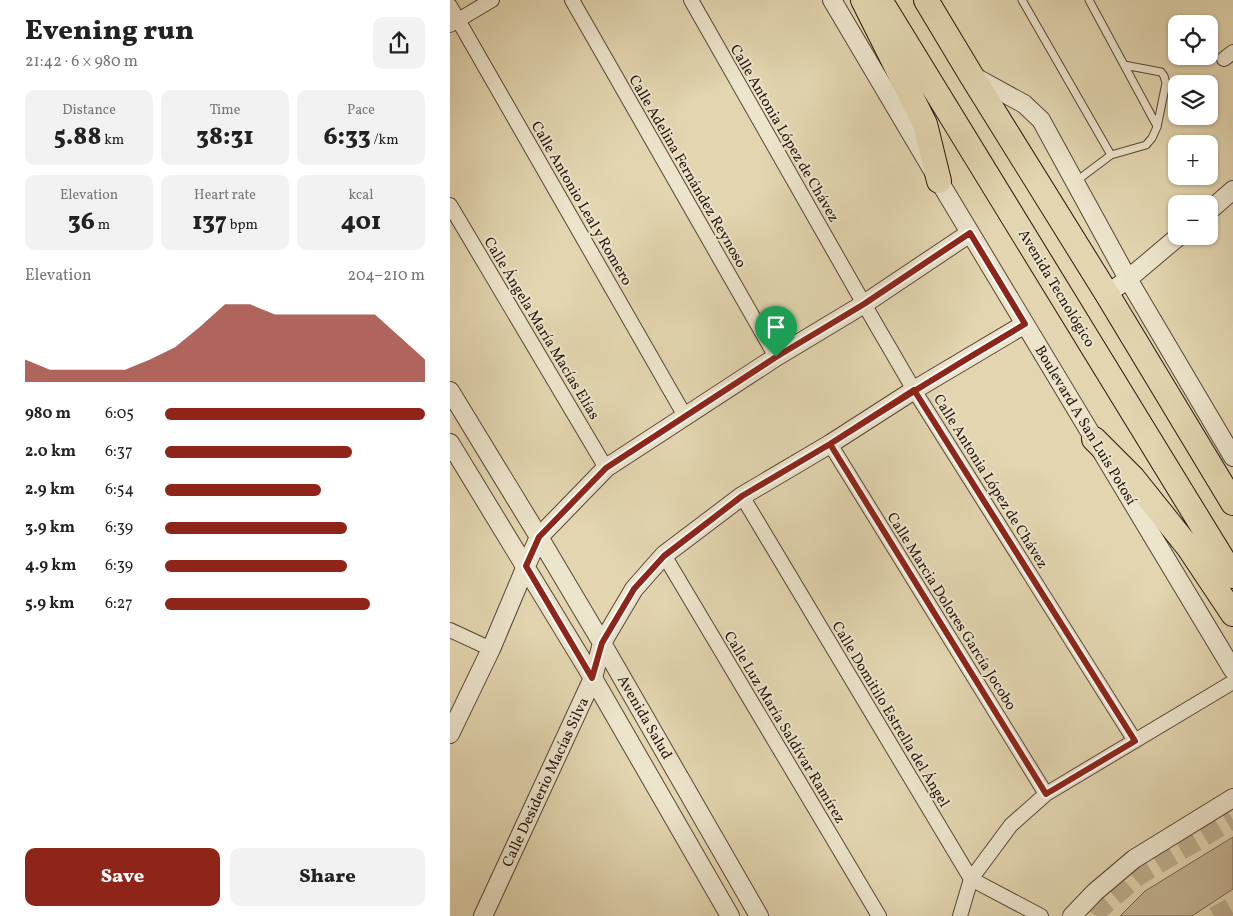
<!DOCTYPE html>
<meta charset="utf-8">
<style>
body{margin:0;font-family:Vollkorn,serif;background:#f2f2f2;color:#222;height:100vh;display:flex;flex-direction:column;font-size:19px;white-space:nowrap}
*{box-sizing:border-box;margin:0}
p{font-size:16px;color:#767676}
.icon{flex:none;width:28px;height:28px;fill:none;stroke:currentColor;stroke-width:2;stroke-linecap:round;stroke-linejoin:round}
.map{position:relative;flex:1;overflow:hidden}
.side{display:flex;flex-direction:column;background:#fff;width:450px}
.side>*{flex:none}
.fabs{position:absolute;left:718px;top:15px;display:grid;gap:10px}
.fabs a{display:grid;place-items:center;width:50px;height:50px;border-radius:10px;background:#fff;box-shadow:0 1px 4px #0004;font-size:25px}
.pin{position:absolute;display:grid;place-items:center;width:42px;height:42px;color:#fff;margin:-51px -21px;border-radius:50% 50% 50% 0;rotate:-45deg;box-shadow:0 0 5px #0007}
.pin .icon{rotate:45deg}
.round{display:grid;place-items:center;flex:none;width:52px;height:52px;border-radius:10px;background:#f2f2f2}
.overview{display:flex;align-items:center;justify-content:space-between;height:85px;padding:0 25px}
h1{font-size:28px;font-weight:800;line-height:38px}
.stats{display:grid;grid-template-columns:repeat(3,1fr);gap:8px;height:85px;padding:5px 25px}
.stats div{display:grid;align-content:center;border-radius:10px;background:#f2f2f2;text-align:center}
.stats b{font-size:25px;font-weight:800}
.stats small{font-size:14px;font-weight:400}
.stats p{font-size:14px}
.chart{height:140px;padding:10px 25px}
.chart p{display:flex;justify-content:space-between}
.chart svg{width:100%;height:90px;margin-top:5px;fill:#8f2418;opacity:.7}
.primary-button{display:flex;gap:10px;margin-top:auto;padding:10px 25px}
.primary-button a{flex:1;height:58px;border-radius:10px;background:#8f2418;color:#fff;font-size:20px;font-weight:800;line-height:58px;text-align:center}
.primary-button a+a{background:#f2f2f2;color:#222}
ul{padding:0 25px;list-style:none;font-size:16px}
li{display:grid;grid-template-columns:80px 60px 1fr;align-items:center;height:38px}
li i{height:12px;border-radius:6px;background:#8f2418}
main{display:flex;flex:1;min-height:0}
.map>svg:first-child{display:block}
.green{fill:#c3b493;stroke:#766450}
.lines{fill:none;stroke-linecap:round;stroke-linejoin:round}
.tertiary-tunnel{stroke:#bdaf8f;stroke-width:18;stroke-dasharray:18 9;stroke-linecap:butt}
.service-casing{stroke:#584536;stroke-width:9}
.minor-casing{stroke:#584536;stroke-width:16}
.tertiary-casing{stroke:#584536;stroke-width:20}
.trunk-casing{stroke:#2a150d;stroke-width:26}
.service{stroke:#ece4cb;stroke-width:7}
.minor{stroke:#ece4cb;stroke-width:14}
.tertiary{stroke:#ece4cb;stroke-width:18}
.trunk{stroke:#e2d5af;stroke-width:24}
.route-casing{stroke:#fff;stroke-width:10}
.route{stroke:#8f2418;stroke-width:6}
.labels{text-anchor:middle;stroke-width:4;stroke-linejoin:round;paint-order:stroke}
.street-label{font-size:15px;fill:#2a150d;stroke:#ece4cb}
</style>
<main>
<section class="side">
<div class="overview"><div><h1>Evening run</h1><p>21:42 · 6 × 980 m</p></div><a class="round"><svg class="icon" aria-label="share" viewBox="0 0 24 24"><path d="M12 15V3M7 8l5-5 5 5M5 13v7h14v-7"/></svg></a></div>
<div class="stats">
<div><p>Distance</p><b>5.88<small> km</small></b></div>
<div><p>Time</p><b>38:31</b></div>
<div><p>Pace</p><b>6:33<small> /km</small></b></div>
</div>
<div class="stats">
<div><p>Elevation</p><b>36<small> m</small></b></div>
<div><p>Heart rate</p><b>137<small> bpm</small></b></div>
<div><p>kcal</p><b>401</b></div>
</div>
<div class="chart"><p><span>Elevation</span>204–210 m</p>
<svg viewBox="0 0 160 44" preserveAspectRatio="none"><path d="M0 44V33L10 38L20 38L30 38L40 38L50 33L60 27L70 17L80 6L90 6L100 11L110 11L120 11L130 11L140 11L150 22L160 33V44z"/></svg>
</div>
<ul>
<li><b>980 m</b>6:05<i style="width:100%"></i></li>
<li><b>2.0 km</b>6:37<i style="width:72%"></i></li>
<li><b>2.9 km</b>6:54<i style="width:60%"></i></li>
<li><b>3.9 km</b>6:39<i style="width:70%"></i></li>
<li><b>4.9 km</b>6:39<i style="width:70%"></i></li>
<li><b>5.9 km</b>6:27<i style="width:79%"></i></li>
</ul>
<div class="primary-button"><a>Save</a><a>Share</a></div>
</section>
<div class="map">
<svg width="783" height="916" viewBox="0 0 783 916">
<rect width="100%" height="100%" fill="#e2d5af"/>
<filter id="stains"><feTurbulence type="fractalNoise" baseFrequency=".004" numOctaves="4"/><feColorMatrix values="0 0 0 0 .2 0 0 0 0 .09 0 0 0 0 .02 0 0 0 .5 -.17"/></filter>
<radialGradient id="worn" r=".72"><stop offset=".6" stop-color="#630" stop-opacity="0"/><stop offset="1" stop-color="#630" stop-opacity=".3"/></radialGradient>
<path class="green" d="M783,837V889L742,916H670L695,891Z"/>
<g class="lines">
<path class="tertiary-tunnel" d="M646,916L651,909L688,877L783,820
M764,916L783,905"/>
<g class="service-casing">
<path id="service" d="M572,0L661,155
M639,0L707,126
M625,182L661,155L696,145L702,138L707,127L716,83L714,76L711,72L674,65"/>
</g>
<g class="minor-casing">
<path id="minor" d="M122,0L326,357
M241,0L414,304L464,390L685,741
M0,6L235,416
M0,25L42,0
M774,59L783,52
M0,205L156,468
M380,444L596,794
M292,496L521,879L591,916
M214,555L429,916
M0,630L41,649
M510,916L521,879L561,825L596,794L783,682"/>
</g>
<g class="tertiary-casing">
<path id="tertiary" d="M382,0L489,181L783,670
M523,76L574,104L591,120L678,279L783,457
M759,211L783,190
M657,294L678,279L729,236
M0,391L89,537L152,643L309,916
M0,443L143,678L280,916
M0,734L41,649L76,566L89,537L156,468L326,357L414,304L520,233
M33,916L143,678L152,643L184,589L214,555L292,496L380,444L464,390L575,324
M622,916L645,892L684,859L783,798"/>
</g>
<g class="trunk-casing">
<path id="trunk" d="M413,0L475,124L489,181
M430,0L783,576
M476,0L521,75L657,294L783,503
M644,439L683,478L739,548L783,614"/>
</g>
<use href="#service" class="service"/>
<use href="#minor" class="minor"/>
<use href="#tertiary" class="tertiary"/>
<use href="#trunk" class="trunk"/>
</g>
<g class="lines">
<g class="route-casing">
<path id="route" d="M326,357L156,468L89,537L76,566L142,678L152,643L184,589L214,556L292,496L380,444L464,390L685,741L596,794L380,444C444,403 509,363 575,324L520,233L414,304L326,357"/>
</g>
<use href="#route" class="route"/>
</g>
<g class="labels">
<g class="street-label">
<text transform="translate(335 133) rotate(60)" y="5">Calle Antonia López de Chávez</text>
<text transform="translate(238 171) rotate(60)" y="5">Calle Adelina Fernández Reynoso</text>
<text transform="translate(132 203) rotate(60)" y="5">Calle Antonio Leal y Romero</text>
<text transform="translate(607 288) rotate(59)" y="5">Avenida Tecnológico</text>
<text transform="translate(92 328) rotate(59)" y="5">Calle Ángela María Macías Elías</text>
<text transform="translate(636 425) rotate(59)" y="5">Boulevard A San Luis Potosí</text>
<text transform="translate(541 481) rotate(58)" y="5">Calle Antonia López de Chávez</text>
<text transform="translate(502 611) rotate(58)" y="5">Calle Marcia Dolores García Jocobo</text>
<text transform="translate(441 714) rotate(59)" y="5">Calle Domitilo Estrella del Ángel</text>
<text transform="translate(195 717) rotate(60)" y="5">Avenida Salud</text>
<text transform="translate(335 727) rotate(59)" y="5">Calle Luz María Saldívar Ramírez</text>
<text transform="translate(95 782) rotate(-65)" y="5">Calle Desiderio Macías Silva</text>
</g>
</g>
<rect width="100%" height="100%" filter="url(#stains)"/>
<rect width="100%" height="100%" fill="url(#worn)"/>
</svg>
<div class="fabs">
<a><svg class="icon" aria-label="locate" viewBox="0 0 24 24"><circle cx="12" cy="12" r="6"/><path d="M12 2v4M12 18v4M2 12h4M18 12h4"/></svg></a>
<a><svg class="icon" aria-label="layers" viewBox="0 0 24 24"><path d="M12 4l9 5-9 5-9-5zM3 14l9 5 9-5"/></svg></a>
<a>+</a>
<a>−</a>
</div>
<div class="pin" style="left:326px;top:357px;background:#1e9e55"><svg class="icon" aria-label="arrive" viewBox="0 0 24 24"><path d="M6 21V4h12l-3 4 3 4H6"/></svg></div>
</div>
</main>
